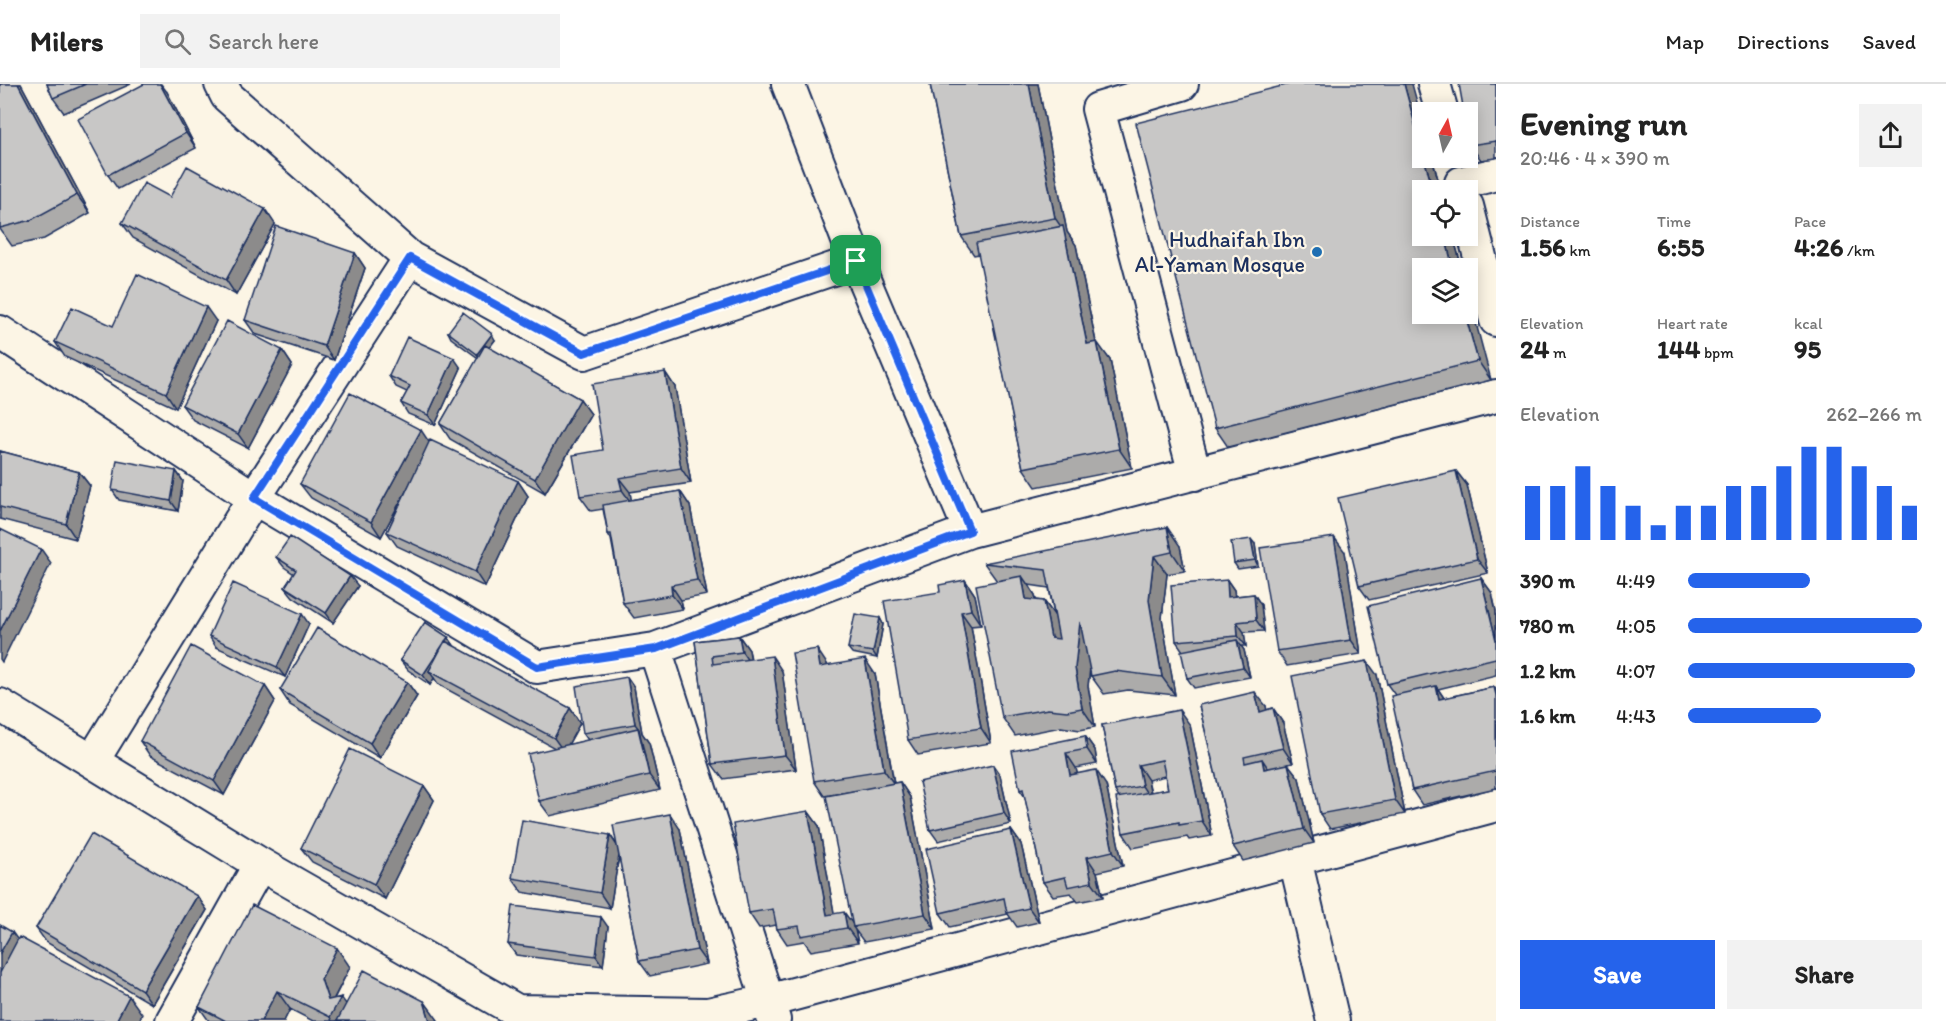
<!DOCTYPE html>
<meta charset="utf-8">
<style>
body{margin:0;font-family:Itim,sans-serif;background:#f2f2f2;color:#222;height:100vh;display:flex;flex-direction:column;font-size:22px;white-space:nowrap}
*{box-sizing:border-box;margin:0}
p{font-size:20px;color:#767676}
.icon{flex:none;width:33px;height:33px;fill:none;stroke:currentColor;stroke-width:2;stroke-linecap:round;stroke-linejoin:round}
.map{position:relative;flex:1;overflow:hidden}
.side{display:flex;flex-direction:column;background:#fff;width:450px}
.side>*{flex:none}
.needle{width:39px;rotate:8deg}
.buttons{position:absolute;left:1412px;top:18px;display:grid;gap:12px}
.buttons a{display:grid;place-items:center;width:66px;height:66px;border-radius:0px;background:#fff;box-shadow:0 3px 15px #0003;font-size:30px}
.pin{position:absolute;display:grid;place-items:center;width:51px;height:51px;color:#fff;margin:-26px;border-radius:12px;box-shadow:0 3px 9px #0006}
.round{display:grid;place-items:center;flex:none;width:63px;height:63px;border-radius:0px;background:#f2f2f2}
.head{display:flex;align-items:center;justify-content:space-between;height:102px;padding:0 24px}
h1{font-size:33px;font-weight:700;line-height:45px}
.figures{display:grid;grid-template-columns:repeat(3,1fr);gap:9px;height:102px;padding:6px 24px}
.figures div{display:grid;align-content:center}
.figures b{font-size:26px;font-weight:700}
.figures small{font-size:16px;font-weight:400}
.figures p{font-size:16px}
.chart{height:168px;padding:12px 24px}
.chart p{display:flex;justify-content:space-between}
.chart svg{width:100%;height:108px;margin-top:6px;stroke:#2563eb;stroke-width:6}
.button{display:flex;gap:12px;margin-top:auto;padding:12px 24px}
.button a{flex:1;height:69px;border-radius:0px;background:#2563eb;color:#fff;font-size:24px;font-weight:700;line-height:69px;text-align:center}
.button a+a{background:#f2f2f2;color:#222}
ul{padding:0 24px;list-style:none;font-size:20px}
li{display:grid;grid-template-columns:96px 72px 1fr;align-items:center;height:45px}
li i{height:15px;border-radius:8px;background:#2563eb}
header{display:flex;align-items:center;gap:36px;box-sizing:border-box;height:84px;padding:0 30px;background:#fff;border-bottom:2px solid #e0e0e0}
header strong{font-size:28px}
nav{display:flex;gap:33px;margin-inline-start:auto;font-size:21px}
.search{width:420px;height:54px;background:#f2f2f2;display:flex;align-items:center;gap:15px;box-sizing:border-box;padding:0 21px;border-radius:0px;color:#767676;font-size:22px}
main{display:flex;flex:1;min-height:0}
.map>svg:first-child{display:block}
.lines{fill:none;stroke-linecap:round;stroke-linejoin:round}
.minor-casing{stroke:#1b2f5e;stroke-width:36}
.minor{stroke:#fcf5e5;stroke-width:32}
.wall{fill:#acabaa;stroke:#1b2f5e;stroke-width:1.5;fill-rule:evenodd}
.shaded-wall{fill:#8c8b8b;stroke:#1b2f5e;stroke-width:1.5}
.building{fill:#c8c7c6;stroke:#1b2f5e;stroke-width:1.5}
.route-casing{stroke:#fff;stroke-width:12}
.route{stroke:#2563eb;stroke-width:8}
.poi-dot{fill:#1f6fb2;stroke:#fcf5e5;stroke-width:2}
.labels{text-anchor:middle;stroke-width:4.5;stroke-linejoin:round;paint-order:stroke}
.poi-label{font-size:22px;fill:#1b2f5e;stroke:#fcf5e5;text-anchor:end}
</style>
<header>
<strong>Milers</strong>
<div class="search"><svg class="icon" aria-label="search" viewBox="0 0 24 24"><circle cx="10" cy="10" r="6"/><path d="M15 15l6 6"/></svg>Search here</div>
<nav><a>Map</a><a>Directions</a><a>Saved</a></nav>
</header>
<main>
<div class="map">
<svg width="1496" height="937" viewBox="0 0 1496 937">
<rect width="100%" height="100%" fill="#fcf5e5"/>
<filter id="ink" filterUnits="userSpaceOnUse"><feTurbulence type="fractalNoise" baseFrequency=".0167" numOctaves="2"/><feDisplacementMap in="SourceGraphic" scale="12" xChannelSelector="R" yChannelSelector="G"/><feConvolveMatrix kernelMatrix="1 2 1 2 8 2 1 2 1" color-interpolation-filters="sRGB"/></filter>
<g filter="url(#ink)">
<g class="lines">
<g class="minor-casing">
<path id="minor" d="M221,0L227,12L410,174L584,269L856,177
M788,0L856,177L970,447
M1182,0L1098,25L1195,390
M1434,0L1442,28
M1461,99L1496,90
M1467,122L1496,236
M0,248L254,414L537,583L655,565L970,447L1496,312
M655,565L774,936
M0,621L260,780L517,927L708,930L768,917L1496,721
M93,676L254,414L410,174
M1295,775L1333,937
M172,937L260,780"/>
</g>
<use href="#minor" class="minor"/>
</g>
<path class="wall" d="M0,0H21L90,129L44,155L12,162L0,145Z
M47,0H131L64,29L53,14Z
M930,0H1038L1067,148L1076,161L1096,258L1110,276L1132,384L1036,403L1023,384L979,170L974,171L961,152Z
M1496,0V74L1481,76L1470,61Z
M167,8L196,64L118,105L108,91Z
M1422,74H1432L1441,106L1422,152H1453L1462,184L1467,230L1491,296L1228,363L1215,344Z
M170,113L275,140L236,211L133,154L122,139Z
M355,169L365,184L334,276L255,250L245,236Z
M216,237L176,324L65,273L55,258L113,242Z
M448,248L495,256L489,264L580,315L591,330L545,409L450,355L440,340L478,274L451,254Z
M282,266L292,281L248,364L193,336L182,321Z
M461,284L435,341L408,330L401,319L407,308L396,303L389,292Z
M665,288L675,303L691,399L630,408L631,416L680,407L690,422L707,511L681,516L683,525L634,534L623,519L611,455L608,450L603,425L591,427L580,412L603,366Z
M429,358L518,397L528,412L485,503L397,462L387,448L406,407L381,453L311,414L300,400Z
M0,367L79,388L90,402L76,455L0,435Z
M176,387L183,397L178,427L119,416L112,406Z
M1456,387L1467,401L1488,489L1369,516L1359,502Z
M1255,460L1258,482L1238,485L1234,479Z
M1180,462L1185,487L1167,490L1162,534L1175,611L1128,606L1104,610L1091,592L1090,586L1088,602L1095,643L1080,646L1061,643L1015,652L1002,633L997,497L984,479ZM1029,501L1049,504L1054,531L1044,517L1036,516L1035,511Z
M1345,468L1361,570L1287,582L1277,567Z
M276,473L358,502L333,539L293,513L285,503L294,490L284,483Z
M1481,494L1492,509L1496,527V591L1438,605L1444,614L1494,603L1496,605V704L1422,721L1412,706L1395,611L1387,600Z
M965,496L975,511L981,541L971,542L991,659L918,671L908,656Z
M1227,496L1234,506L1235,512L1254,510L1261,521L1264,547L1244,548L1246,562H1241L1244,566L1250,593L1194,604L1187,594L1183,567L1176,557Z
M880,534L883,540L877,574L852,569L848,564Z
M309,540L285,593L216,563L209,552Z
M739,552L749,566L751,575L782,587L796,685L723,695L712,680L695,557Z
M448,553L455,563L570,624L580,639L568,661L588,656L583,649L627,593L634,603L642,649L649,659L660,706L550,732L539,717L555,664L439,601L434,594L430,601L408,586L400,576Z
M827,580L828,582L875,590L894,699L900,698L910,713L935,845L864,858L855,846L858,859L811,867L804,857L787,860L777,845L776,841L759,844L749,829L808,727L819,742L834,830L853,840L855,707L824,712L814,697Z
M1377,591L1405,730L1330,745L1320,730Z
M407,598L417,612L380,674L290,621L280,606Z
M265,602L275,617L224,711L150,672L140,657Z
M1199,621L1266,622V626L1273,624L1283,639L1293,679L1288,680L1299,694L1314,759L1243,777L1233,762Z
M1102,641H1190L1212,752L1189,756L1187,753L1133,764L1123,749L1119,714L1115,707ZM1165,692L1168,705L1151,708L1148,696Z
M1085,652L1095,666L1097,680L1076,684L1077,690L1106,701L1123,782L1097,788L1103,813L1078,818L1071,809L1053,812L1043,798L1025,713L1020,706Z
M1000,691L1011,740L938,757L930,746Z
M424,702L434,716L385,815L312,778L301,764Z
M680,745L707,880L650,892L639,877L619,771L610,824L522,808L512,794L610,751L617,761Z
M1011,746L1021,760L1039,838L1017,843L1008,830L950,843L940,829Z
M197,812L207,826L152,920L46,858L36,844Z
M608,843L603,882L516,871L508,860Z
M350,883L334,915L346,920L424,917L438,937H313L290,925L284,937H209L199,923Z"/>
<path class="shaded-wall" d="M18,0H21L90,129L77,111Z
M160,0H161L167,8L196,64L186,49Z
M1029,0H1038L1067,148L1076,161L1100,278L1087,260L1064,147L1055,134Z
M1404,0H1412L1422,36V66Z
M1424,74H1432L1441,106H1433Z
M265,125L275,140L236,211L226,196Z
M1445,152H1453L1462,184H1453Z
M355,169L365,184L334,276L324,262Z
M1467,205L1491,296L1478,277L1465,230H1467Z
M206,223L216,237L176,324L166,309Z
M492,250L495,256L480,275L477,270Z
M1097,258L1110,276L1132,384L1119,365Z
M282,266L292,281L248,364L238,350Z
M454,274L461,284L435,341L428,331Z
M665,288L675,303L691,399L681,384Z
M580,315L591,330L545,409L535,395Z
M421,346L431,361L381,453L371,438Z
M176,387L183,397L178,427L171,417Z
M1456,387L1467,401L1488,489L1477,475Z
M79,388L90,402L76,455L66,440Z
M619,394L630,408L632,420L622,406Z
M518,397L528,412L485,503L475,488Z
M680,407L690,422L707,511L697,496Z
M1167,443L1180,462L1185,487L1172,468Z
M1334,453L1345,468L1361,570L1351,556Z
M1251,455L1255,460L1258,482L1255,476Z
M41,465L51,479L2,578L0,575V547Z
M1154,472L1167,490L1162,534L1175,611L1162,593L1149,516Z
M350,492L358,502L333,539L326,529Z
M1022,492L1035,511L1039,533L1026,515Z
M1481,494L1492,509L1496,527V556Z
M965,496L975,511L981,541L971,526Z
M1227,496L1234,506L1236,523L1228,513Z
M671,501L681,516L683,525L672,511Z
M1254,510L1261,521L1264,547L1256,536Z
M1044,517L1057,535L1064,573L1051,554Z
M961,528L971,542L991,659L981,644Z
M302,530L309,540L285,593L277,583Z
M880,534L883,540L877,574L873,568Z
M1080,538L1093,556L1088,602L1095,643L1082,624L1075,584Z
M1237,538L1244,548L1246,562L1238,552Z
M739,552L749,566L752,583L742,568Z
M448,553L455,563L429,587L434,594L430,601L423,591Z
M1237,556L1244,566L1250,593L1243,583Z
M817,565L827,580L831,598L820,583Z
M772,572L782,587L796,685L785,671Z
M865,575L875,590L894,700L884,686Z
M1367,577L1377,591L1405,730L1395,716Z
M627,593L634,603L642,649L649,659L660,706L649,691L639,645L635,640Z
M407,598L417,612L380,674L370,659Z
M265,602L275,617L224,711L214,697Z
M1436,602L1446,617L1439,615Z
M1255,608L1266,622L1270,642L1260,628Z
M570,624L580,639L564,668L554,654Z
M1273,624L1283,639L1293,679L1283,664Z
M1179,626L1190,641L1212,752L1202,737Z
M1085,652L1095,666L1097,680L1087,665Z
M1066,669L1076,684L1081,706L1070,691Z
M1262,675L1272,690L1264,685Z
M1288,680L1299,694L1314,759L1304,745Z
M993,681L1000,691L1011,740L1004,729Z
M1138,681L1148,696L1152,717L1142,702Z
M1096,686L1106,701L1123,782L1113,767Z
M900,698L910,713L935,845L925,830Z
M424,702L434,716L385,815L374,800Z
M808,727L819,742L837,846L827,831Z
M670,730L680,745L707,880L697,866Z
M1011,746L1021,760L1039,838L1029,824Z
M610,751L620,766L610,824L600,809Z
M1087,773L1097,788L1103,813L1092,798Z
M197,812L207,826L152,920L142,906Z
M844,828L855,843H853L855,846L858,859L847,844Z
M601,833L608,843L603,882L596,872Z
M12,848L22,862L0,903V869Z
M337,864L350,883L334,914L336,921L341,913L354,931L351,937H332L330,933L328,916L321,895Z
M277,907L290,925L284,937H261Z
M129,912L142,930L139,937H116Z
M424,917L438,936V937H430Z"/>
<path class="building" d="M0,0H18L77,111L31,136L0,144Z
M47,0H86L53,14Z
M144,0H160L186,49L108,91L78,35Z
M930,0H1029L1055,134L961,152Z
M1290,0H1404L1422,66V74H1424L1433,106H1422V152H1445L1453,184H1422V230H1465L1478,277L1215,344L1136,39Z
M1459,0H1496V57L1470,61L1467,43V28H1464Z
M187,82L265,125L226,196L122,139L144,99L170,113Z
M276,142L355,169L324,262L245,236Z
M1063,142L1087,260L1097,258L1119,365L1023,384L976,159Z
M137,190L206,223L166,309L55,258L72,223L113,242Z
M463,228L492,250L477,270L448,248Z
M227,237L282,266L238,350L182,321Z
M407,253L454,274L428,331L401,319L410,302L389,292Z
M485,261L580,315L535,395L440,340Z
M665,288L681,384L619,394L622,406L580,412L573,371L603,366L592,300Z
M350,309L421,346L371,438L300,400Z
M430,356L518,397L475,488L387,448Z
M0,367L79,388L66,440L0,423Z
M117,376L176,387L171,417L112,406Z
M1456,387L1477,475L1359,502L1338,414Z
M680,407L697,496L671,501L672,511L623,519L611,450H608L603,421Z
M1167,443L1172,468L1154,472L1149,516L1162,593L1115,587L1091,592L1080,538L1075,584L1082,624L1067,627L1048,625L1002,633L976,501L1022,492L1026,515L1044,517L1051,554L1059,555L1046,486L984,479Z
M0,445L41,465L0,547Z
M290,453L350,492L326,529L285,503L296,486L276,473Z
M1334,453L1351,556L1277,567L1260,464Z
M1251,455L1255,476L1234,479L1231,458Z
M1481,494L1496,556V574L1387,600L1368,522Z
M965,496L971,526L961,528L981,644L908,656L884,517L940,508L939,501Z
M1227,496L1228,513L1254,510L1256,536L1237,538L1238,552L1176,557L1171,501Z
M233,499L302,530L277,583L209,552Z
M855,530L880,534L873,568L848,564Z
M425,538L448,553L423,591L400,576Z
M317,544L407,598L370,659L280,606Z
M739,552L742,568L712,572L713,580L772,572L785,671L712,680L695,557Z
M1237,556L1243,583L1187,594L1181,567Z
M445,557L570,624L554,654L429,587Z
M191,562L265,602L214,697L140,657Z
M817,565L820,583L865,575L884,686L814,697L792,569Z
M1367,577L1395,716L1320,730L1292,592Z
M627,593L635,640L583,649L576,602Z
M1436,602L1439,615L1494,603L1496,611V687L1412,706L1391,612Z
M1255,608L1260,628L1273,624L1283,664L1244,673L1245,679L1262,675L1264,685L1288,680L1304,745L1233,762L1199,621Z
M1179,626L1202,737L1179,741V738L1123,749L1116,714L1168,705L1162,676L1138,681L1142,702L1115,707L1102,641Z
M638,644L649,691L539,717L528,670Z
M1085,652L1087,665L1066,669L1070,691L1096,686L1113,767L1087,773L1092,798L1068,803L1065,793L1043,798L1023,705L1020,706L1012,667Z
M350,665L424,702L374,800L301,764Z
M993,681L1004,729L930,746L919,698Z
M900,698L925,830L853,843L826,712Z
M808,727L827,831L844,828L847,844L801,852L799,842L777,845L773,825L749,829L733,740Z
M670,730L697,866L639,877L613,741Z
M522,736L610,751L600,809L512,794Z
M1011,746L1029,824L1007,829L1004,814L940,829L926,765Z
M91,750L197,812L142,906L36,844Z
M252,821L337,864L321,895L328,916L341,913L330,933L277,907L261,937H226L199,923Z
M513,822L601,833L596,872L508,860Z
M0,841L12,848L0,869Z
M19,853L129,912L116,937H0V889Z
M364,886L424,917L430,937H337Z"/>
</g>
<g class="lines" filter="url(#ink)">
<g class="route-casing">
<path id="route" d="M410,174L584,269L856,177L970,447L656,565L537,583L254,414Z"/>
</g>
<use href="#route" class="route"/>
</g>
<circle class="poi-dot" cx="1317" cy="168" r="6"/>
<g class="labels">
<g class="poi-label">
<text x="1305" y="163">Hudhaifah Ibn<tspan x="1305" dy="25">Al-Yaman Mosque</tspan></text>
</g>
</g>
</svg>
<div class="buttons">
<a><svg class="needle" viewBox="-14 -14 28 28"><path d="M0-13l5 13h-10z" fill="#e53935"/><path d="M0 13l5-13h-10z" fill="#767676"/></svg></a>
<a><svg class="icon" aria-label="locate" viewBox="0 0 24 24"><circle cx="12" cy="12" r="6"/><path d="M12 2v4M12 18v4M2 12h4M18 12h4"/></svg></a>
<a><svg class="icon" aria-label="layers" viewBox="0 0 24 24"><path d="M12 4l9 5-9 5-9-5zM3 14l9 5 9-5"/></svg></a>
</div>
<div class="pin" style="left:856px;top:177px;background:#1e9e55"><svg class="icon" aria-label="arrive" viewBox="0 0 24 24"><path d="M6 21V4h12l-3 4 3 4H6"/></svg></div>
</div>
<section class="side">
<div class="head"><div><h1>Evening run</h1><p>20:46 · 4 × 390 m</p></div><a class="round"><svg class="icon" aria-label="share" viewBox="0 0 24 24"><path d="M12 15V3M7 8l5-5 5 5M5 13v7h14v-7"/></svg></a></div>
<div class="figures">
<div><p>Distance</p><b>1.56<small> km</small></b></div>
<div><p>Time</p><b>6:55</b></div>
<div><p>Pace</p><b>4:26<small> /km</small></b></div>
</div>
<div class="figures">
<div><p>Elevation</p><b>24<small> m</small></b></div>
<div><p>Heart rate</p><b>144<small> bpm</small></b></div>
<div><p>kcal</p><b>95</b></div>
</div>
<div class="chart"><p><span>Elevation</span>262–266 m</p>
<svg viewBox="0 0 160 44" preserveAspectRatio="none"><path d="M5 44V22M15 44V22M25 44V14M35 44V22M45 44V30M55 44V38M65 44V30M75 44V30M85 44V22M95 44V22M105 44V14M115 44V6M125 44V6M135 44V14M145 44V22M155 44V30"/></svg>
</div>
<ul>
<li><b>390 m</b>4:49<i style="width:52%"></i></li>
<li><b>780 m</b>4:05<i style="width:100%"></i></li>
<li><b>1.2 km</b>4:07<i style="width:97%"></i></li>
<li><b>1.6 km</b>4:43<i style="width:57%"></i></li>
</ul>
<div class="button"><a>Save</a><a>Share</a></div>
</section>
</main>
